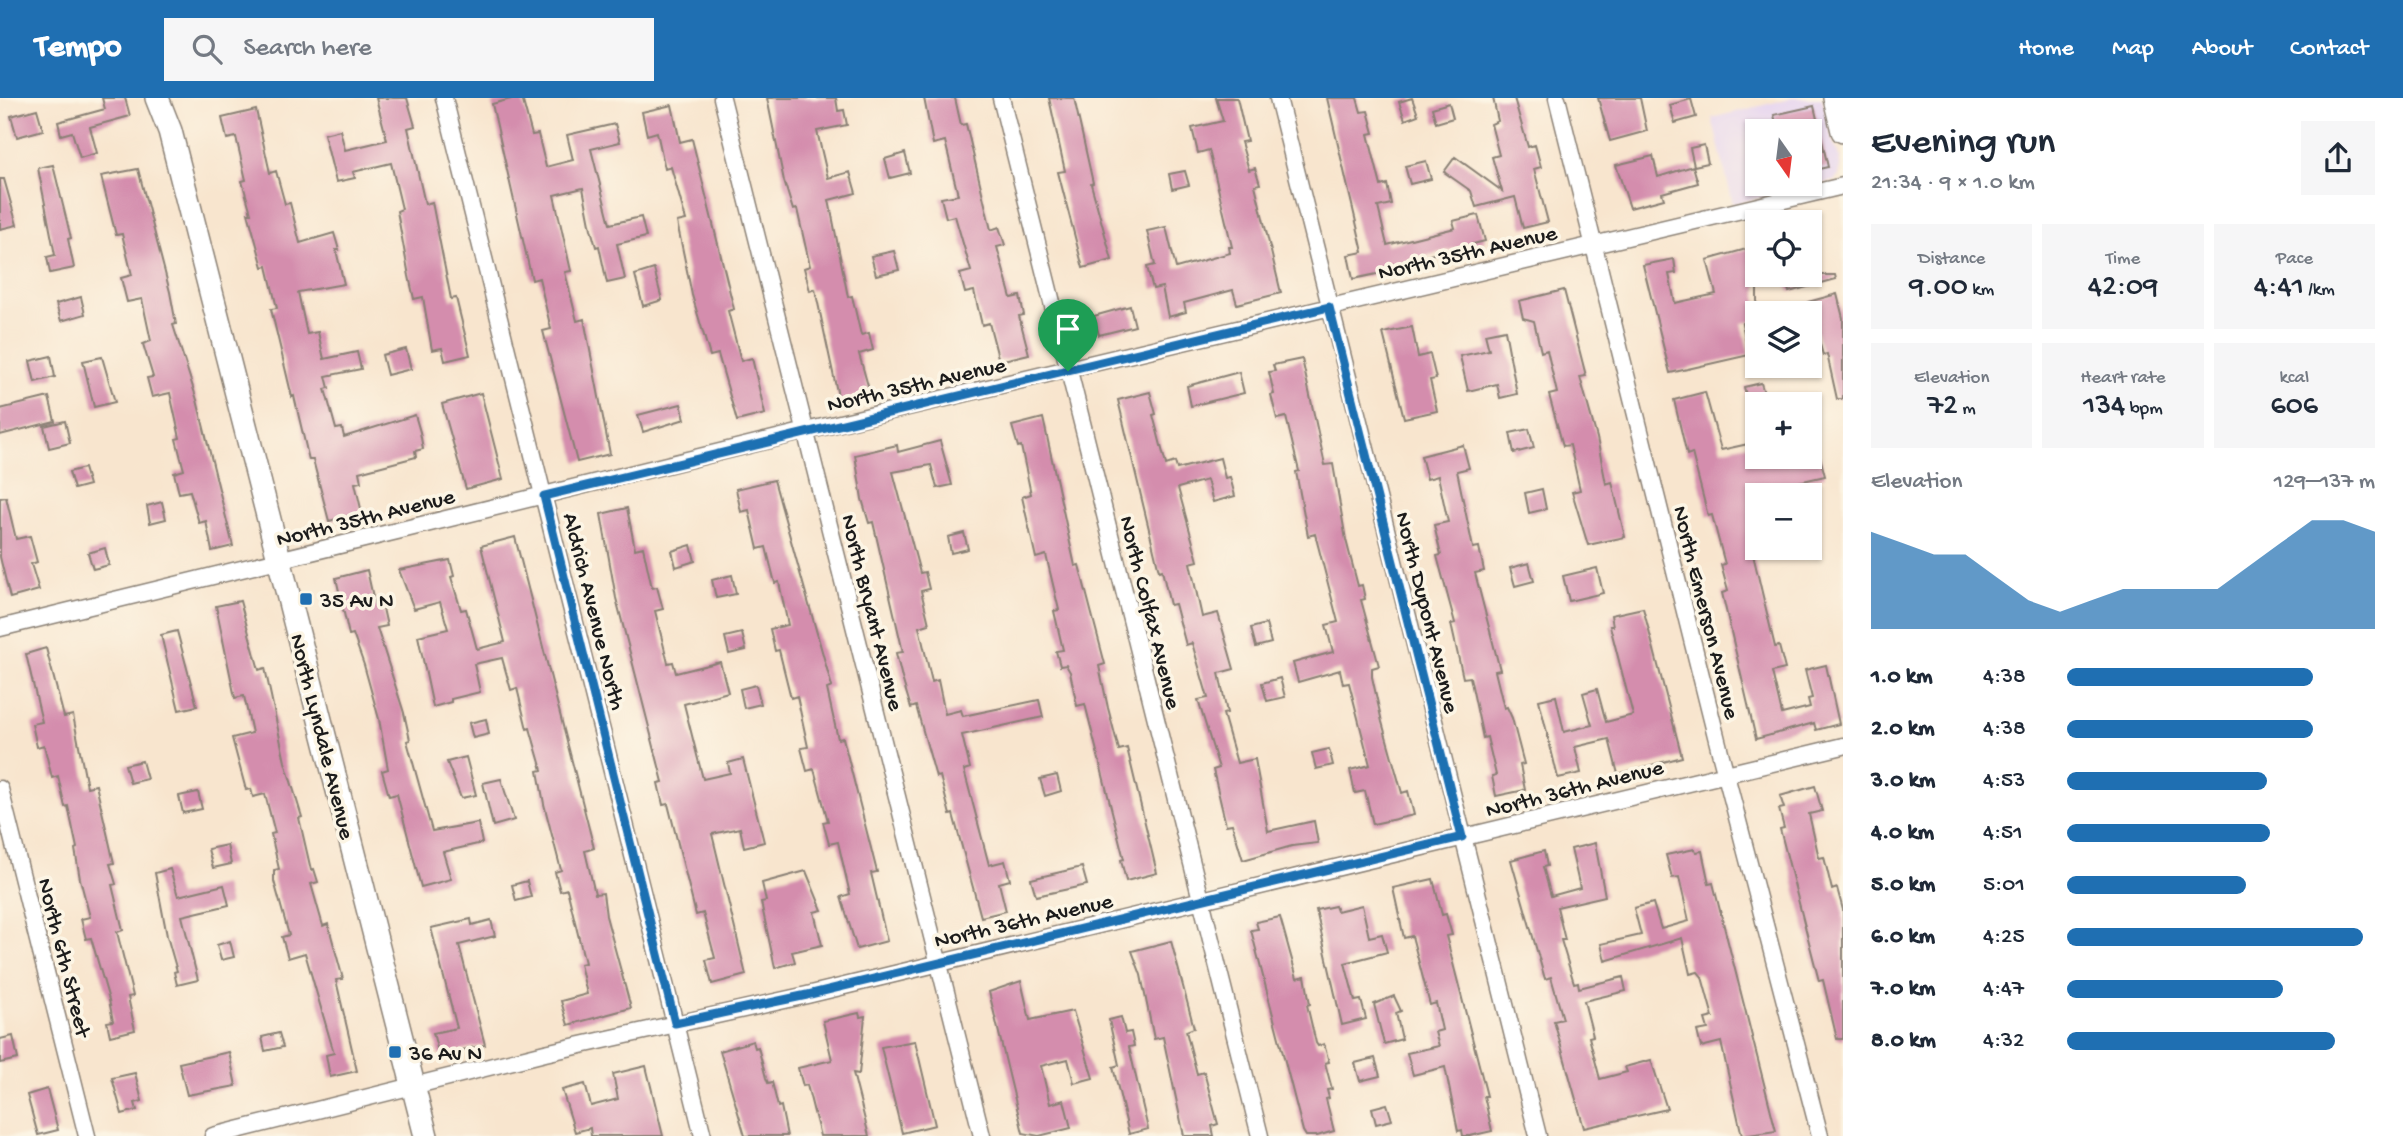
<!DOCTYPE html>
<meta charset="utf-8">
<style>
body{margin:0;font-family:"Gochi Hand",sans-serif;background:#f6f6f7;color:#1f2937;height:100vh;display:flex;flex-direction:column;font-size:26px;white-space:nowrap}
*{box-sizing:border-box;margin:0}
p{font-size:23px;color:#747a83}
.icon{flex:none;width:38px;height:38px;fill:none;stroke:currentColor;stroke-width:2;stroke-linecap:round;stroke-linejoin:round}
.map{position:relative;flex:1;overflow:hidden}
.sheet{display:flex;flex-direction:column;background:#fff;width:560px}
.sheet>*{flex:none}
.needle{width:46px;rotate:166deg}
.buttons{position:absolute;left:1745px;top:21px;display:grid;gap:14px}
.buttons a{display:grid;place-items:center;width:77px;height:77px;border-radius:0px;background:#fff;box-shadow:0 2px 5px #0004;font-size:35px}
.pin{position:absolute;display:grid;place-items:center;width:60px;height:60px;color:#fff;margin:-72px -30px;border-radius:50% 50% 50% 0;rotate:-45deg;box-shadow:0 0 7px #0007}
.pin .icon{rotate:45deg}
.round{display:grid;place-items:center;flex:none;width:74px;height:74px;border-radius:0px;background:#f6f6f7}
.summary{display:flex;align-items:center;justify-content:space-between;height:119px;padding:0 28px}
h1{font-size:38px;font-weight:600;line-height:52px}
.figures{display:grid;grid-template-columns:repeat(3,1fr);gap:10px;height:119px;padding:7px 28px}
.figures div{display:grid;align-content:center;border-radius:0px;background:#f6f6f7;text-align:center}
.figures b{font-size:30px;font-weight:600}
.figures small{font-size:19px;font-weight:400}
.figures p{font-size:19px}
.chart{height:196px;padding:14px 28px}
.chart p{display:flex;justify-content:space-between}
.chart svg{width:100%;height:126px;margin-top:7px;fill:#1f6fb2;opacity:.7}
ul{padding:0 28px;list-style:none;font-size:23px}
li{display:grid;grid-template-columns:112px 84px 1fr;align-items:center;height:52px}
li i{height:18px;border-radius:9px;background:#1f6fb2}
header{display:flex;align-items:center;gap:42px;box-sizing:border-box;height:98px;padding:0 35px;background:#1f6fb2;color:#fff}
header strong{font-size:33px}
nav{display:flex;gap:38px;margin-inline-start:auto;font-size:24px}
.search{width:490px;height:63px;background:#f6f6f7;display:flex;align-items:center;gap:18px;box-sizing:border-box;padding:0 24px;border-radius:0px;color:#747a83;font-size:26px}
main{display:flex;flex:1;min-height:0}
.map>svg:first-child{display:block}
.built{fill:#e5d3f1;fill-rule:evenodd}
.building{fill:#d48dad}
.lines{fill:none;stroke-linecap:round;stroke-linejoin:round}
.street-casing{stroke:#8a8075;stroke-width:19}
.secondary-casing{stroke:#8a8075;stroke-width:26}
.street{stroke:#fff;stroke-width:16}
.secondary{stroke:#fff;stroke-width:23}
.route-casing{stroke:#fff;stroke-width:14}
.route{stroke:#1f6fb2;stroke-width:9}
.poi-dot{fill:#1f6fb2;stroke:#fcf5e5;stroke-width:2.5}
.labels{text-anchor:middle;stroke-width:7;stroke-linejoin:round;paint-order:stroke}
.street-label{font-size:23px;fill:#1c1c1c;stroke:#fcf5e5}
.poi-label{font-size:23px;fill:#1c1c1c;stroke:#fcf5e5;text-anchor:start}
</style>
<header>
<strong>Tempo</strong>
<div class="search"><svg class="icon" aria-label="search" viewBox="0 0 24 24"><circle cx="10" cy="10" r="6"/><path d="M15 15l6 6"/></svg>Search here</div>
<nav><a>Home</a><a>Map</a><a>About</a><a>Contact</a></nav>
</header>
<main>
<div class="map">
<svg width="1843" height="1038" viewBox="0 0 1843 1038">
<rect width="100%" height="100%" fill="#fcf5e5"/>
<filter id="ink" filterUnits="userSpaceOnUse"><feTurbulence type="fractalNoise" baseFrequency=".0143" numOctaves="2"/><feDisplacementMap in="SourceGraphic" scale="14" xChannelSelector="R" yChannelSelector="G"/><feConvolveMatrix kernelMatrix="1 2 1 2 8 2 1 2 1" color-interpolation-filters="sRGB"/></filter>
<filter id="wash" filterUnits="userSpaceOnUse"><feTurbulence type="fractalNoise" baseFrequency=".00686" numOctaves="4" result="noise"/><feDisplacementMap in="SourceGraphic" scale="28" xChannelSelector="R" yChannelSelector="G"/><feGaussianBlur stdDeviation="1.57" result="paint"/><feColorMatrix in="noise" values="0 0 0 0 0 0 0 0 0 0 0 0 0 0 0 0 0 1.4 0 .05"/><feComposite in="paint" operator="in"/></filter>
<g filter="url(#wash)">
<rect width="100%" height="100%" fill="#f8e5ce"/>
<path class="built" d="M1792,0H1822L1833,45L1841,60L1839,78L1834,83L1733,106L1712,20ZM1757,33H1810V86H1757Z"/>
<g id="blocks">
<path class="building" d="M102,0H125L130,18L90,29L97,55L80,60L72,34L61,37L58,24L105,11Z
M376,0H407L415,28L408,30L425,106L432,104L451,201L456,200L470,257L445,263L442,250L432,252L423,199L414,201L409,178L397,113L402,111L391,65L353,74L355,80L336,84L324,36L340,32L345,52L387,42Z
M515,0H522L532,37L538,36L546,69L573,62L567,37L615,26L620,44L591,51L610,126L641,119L646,139L617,146L625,181L607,185L599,148L596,149L591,131L583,90L554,97L571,173L565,174L577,223L584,221L610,356L577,364L543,233L551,231L539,180L532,182L492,6Z
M767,0H836L838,13L844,12L847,27L817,33L828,80L850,74L856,95L829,102L848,199L852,198L861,237L869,235L873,252L859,256L870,295L839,303L815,191L810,193L804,170L810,168L797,111L793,112L784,83Z
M924,0H955L961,27L966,26L991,132L999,129L1005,147L997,149L1011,200L1020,198L1024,217L1019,218L1029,256L999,263L989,225L982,227L974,193L965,195L960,176L971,173L955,118L946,120L941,100L958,97L945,43L933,46Z
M1049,0H1074L1093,85L1091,86L1112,162L1083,170L1058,74L1065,73Z
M1216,0H1237L1247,43L1241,44L1249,72L1255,70L1260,86L1255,87L1281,195L1237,206L1233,192L1184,205L1186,214L1168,219L1162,189L1153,191L1147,169L1155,167L1147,133L1166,129L1176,170L1230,155L1229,149H1232L1209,52L1198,55L1192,30L1223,23Z
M1327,0H1357L1361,14L1368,13L1374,35L1368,36L1381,88L1387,86L1391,106L1378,109L1387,147L1455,130L1453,123L1478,117L1485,143L1390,167L1391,173L1353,181L1348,157L1363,154Z
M1412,0L1418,17L1405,22L1399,4Z
M1493,0H1514L1528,49L1535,47L1541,69L1534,71L1548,124L1523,130L1515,99L1476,109L1471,93L1444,74L1455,59L1502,93L1492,59L1499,57L1491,26L1498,23Z
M1598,0H1640L1647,33L1610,43Z
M1691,1L1696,19L1675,25L1670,7Z
M1449,5L1453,20L1436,25L1432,10Z
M672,7L680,44L692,41L734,211L728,213L741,263L752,260L765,316L737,323L718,256L710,258L692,197L677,124L686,122L671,69L665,71L657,34L647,37L642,14Z
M1814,8L1828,69L1810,73V33H1778L1774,17Z
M37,11L43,32L17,39L11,18Z
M256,12L270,75L276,73L285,106L290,105L300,145L334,135L339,152H336L344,186L298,194L307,236L318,234L324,261L357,254L361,271L326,278L329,290L325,291L336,331L342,330L344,339L415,317L420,334L423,351L415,353L416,359L359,374L361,384L355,385L362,415L329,423L313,362H309L294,298L292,299L271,211L277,210L267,168L263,169L248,115H251L242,83L246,82L236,39L227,41L222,20Z
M1704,47L1708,65L1694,68L1690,50Z
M905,55L910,75L890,80L885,61Z
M1653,58L1658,79L1693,68L1698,85L1662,95L1664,101L1630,110L1616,67Z
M1426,63L1431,81L1410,86L1405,68Z
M53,67L71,140L68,141L74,170L50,175L47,159L55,157L38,70Z
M138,71L170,194L176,226L173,227L197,302L233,448L212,453L206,423L199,425L190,393L179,395L174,375L184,372L176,341L180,340L170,295L152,299L147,280L153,279L143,246L151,243L142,201L127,204L121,180L132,177L122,136L116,137L101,78Z
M1185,73L1189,87L1172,91L1169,76Z
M0,81H4L17,127L0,131Z
M1757,148V223L1742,225L1749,257L1670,275L1643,167L1674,161L1676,175L1669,176L1675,205L1716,196L1707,162Z
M894,153L899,172L876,177L871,158Z
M654,171L662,202L643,208L635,177Z
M1784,177H1835L1836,181L1789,194Z
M1564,192L1586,278L1580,279L1597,340L1606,386L1612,384L1625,439L1588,447L1572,394L1580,392L1570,347L1563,348L1549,297L1557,295L1547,252L1541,254L1534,223L1523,220L1519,203Z
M1837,196L1843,220V301H1837L1827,256L1823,257L1808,204Z
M81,199L85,216L61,223L56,206Z
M1130,208L1135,228L1099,237L1094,218Z
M1412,229L1418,259L1430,256L1436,281L1430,282L1437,313L1404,320L1383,235Z
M1505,232L1517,296L1500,300L1497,286L1468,293L1460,258L1489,252L1485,236Z
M406,251L411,271L387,277L382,257Z
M51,258L55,279L35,284L30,263Z
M102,259L115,304L94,309L83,263Z
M1302,261L1325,367L1333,366L1346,442L1358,488L1362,487L1365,501L1361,502L1379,568L1372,570V579L1382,624L1402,695L1408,693L1414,717L1373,726L1365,693L1355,695L1350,672L1370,667L1349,585L1343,586L1340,572L1298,584L1293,565L1333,554L1326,527L1338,524L1315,436L1308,438L1296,374L1299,373L1286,319L1277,321L1271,297L1274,296L1269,274L1275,273L1273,267Z
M1239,274L1244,295L1191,308L1187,288Z
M1761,285L1766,302L1762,303L1763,306H1748L1744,289Z
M1150,294L1156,316L1153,317L1166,367L1175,364L1177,371L1220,360L1225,380L1230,379L1235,398L1213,404L1207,382L1178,390L1198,463L1190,465L1202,519L1218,515L1234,571L1219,575L1227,615L1223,616L1237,665L1255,661L1268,733L1314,723L1318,745L1292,748L1243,762L1232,726L1226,727L1213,672L1219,670L1198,602L1208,600L1192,545L1186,547L1175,506L1170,507L1162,472L1159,473L1118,302Z
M1705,294L1721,352L1757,344V359H1820L1825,378L1781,388L1784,397H1757V409H1753L1757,442L1750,444L1775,549L1779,548L1785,571L1772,574L1782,616L1810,609L1808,601L1812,600L1805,572L1826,567L1839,626L1816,632L1814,625L1756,641L1722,495L1728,493L1721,467L1725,466L1712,417L1708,418L1692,355L1687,357L1674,302Z
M481,295L503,381L466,391L442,306Z
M49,299L55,323L0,337V311Z
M681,306L685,321L643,334L638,317Z
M1043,320L1075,468L1079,467L1105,566L1099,568L1108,610L1119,652L1127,650L1157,775L1126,783L1121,762L1124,761L1085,606L1077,608L1070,574L1066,567L1060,568L1056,553L1063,552L1054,513L1059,512L1046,457L1036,460L1022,399L1031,396L1021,348L1018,349L1012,328Z
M65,323L70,345L49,350L44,328Z
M1529,331L1534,350L1514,355L1510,335Z
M940,343L952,387L937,390L931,367L893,374L920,475L925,474L929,491L921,493L929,526L919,529L932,584L938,582L945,616L961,612L963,618L1039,602L1043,619L962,637L970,670L964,672L989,767L1005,763L1010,782L999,785L1006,813L981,819L953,716L950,717L940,678L936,679L916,608L911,610L902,580L896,555L903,554L873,424L869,425L862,401L855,357L897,347L898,354Z
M1463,347L1469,370L1457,373L1473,450L1479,449L1484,473L1475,475L1500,572L1495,573L1504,610L1507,609L1512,620L1524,666L1520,667L1525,692L1496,698L1492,678L1496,677L1487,639L1483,640L1470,579L1463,580L1451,526L1455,525L1437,458L1441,457L1434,427L1448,424L1438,378L1427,381L1421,358Z
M84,370L89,387L74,391L69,374Z
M774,382L832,589L827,591L838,641L843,640L877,774L871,775L887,843L857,851L841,799L850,796L838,744L829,746L823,724L828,723L814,671L807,673L801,650L808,649L797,598L791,600L779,552L775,553L770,531L788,527L779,484L775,485L766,449L758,451L749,412L741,414L736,391Z
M1542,391L1546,411L1529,415L1525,395Z
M6,399L16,441L30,438L37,464L31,466L39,492L10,500L0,459V400Z
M162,404L166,421L150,425L147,408Z
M627,410L635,451L643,449L652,490L657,489L663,511L655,513L668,565L673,564L676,575L720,564L728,594L684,606L703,681L730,675L728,665L743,661L764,744L744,749L740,730L712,736L746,877L712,886L706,862L715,860L703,815L696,817L668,706L663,707L658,685L663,684L616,500L601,416Z
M964,435L968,451L951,455L948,439Z
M515,439L594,750L585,753L595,796L603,795L606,818L631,910L568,927L561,903L587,896L580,866L585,865L567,791L560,793L555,774L561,772L544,706L538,673L542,672L530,630L527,631L517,590L511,592L502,560L474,566L480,594L451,601V604L433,609L418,538L448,531L440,504L414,511L399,472L450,462L454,478L451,479L461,512L466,511L477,551L505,544L481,448Z
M691,447L695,463L676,469L672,453Z
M105,450L109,467L93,471L88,455Z
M1529,465L1534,483L1515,488L1510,470Z
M1597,470L1603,495L1569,503L1563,478Z
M367,472L375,508L382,506L387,528L377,530L404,615L410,642L407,643L432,733L478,725L482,745L443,754L451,781L421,789L397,696L389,698L382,673L388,671L379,621L364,567L353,536L349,537L336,480Z
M732,477L736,496L716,500L712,482Z
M240,503L259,572L265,570L285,664L302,719L299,720L311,772L314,771L318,784L311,786L323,828L328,826L343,881L336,882L357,973L330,979L326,957L334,955L305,855L288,860L282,839L289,837L274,783V772L279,771L271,736L275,735L265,696L253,699L251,691L246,692L232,640L252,635L244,598L235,600L216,508Z
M1643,510L1682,659L1618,676L1609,641L1575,649L1581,675L1558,680L1539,602L1556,598L1564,634L1592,627L1583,595L1597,591L1606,624L1633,617L1610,528H1613L1611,517Z
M1266,526L1271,545L1256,549L1251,530Z
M177,533L197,608L179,612L161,537Z
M742,535L746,552L729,556L725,539Z
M46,550L64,619L73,617L87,689L96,687L114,765L110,766L116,786L112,787L123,832L117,834L133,898L128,899L135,932L110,938L107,924L113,923L109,902L91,840L86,841L81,821L90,819L80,781L75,751L77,750L68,708L65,709L58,678L52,680L44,647L37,649L32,626L42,624L26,556Z
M1280,580L1285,599L1267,603L1262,585Z
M756,587L761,606L744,610L740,591Z
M486,621L489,636L473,640L469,625Z
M1329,651L1333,667L1316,671L1312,655Z
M466,659L476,697L461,700L447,664Z
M142,663L147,681L130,685L125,667Z
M1057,677L1061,693L1045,698L1040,681Z
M501,681L514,722L493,728L483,685Z
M1815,688L1822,713L1809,716L1819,760L1824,759L1832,792L1837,790L1843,812V941H1837L1823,882L1819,883L1780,731L1784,730L1779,711L1784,710L1780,698Z
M198,694L202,711L183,715L179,698Z
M1595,745L1605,798L1557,809L1565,842H1561L1574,885L1578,884L1579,890L1623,879L1626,893L1584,903L1593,938L1589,939L1600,981L1627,974L1625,969L1651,962L1667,1011L1584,1030L1554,923L1563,921L1551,879L1545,881L1511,762L1544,753L1547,768L1543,769L1551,798L1580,790L1571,751Z
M227,747L231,766L213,770L208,751Z
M1695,751L1696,754L1702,753L1709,786L1713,785L1776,1033L1742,1038L1721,944L1701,949L1697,933L1708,931L1705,921L1713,919L1702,879L1698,874L1690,876L1682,840L1605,863L1601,846L1641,837L1634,810L1653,805L1661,831L1689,823L1679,779L1672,780L1666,757Z
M1082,769L1087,787L1036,798L1031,781Z
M170,771L178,798L224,787L229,807L182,818L198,882L177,887L174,874L177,873L167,838L155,775Z
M806,773L822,812L814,814L822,847L792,854L795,864L775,870L761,804L766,803L762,785Z
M1433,781L1442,817L1446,816L1452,837L1446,838L1487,998H1484L1492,1033L1470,1038H1463L1462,1032L1458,1033L1445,969L1413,977L1407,955L1439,948L1435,934L1442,932L1436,905L1430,907L1412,838L1404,840L1393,790Z
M527,783L531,799L516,803L512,787Z
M1362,807L1369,839L1382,836L1387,854L1345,865L1355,903L1361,902L1366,921L1342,927L1316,812L1335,808L1337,813Z
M1280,819L1297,880L1305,878L1310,906L1307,907L1316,945L1318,948L1324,946L1329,964L1325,965L1332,991L1327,992L1329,1000L1326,1001L1334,1033L1317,1038H1306L1303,1033L1251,832L1258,831L1256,824Z
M471,821L472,827L491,822L495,838L459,847L485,947L439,957L433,935L457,930L431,830Z
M230,843L234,859L221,862L217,847Z
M1171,843L1194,930L1186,933L1197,976L1204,974L1218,1026L1212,1028L1214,1038H1184L1163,939L1154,941L1141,877L1132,853Z
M1021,883L1030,922L1073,913L1093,980L1074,985L1068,961L1041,968L1050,1006L1064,1002L1071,1030L1039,1038L1023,1035L989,894Z
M1394,898L1401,913L1396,915L1402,941L1384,946L1374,906Z
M859,915L860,919L865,918L859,976L853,975L869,1038H820L807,987L803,988L798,970L832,962L823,923Z
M1121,919L1125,935L1131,934L1134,948L1129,949L1148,1031L1129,1036L1113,969L1119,967L1109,922Z
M279,935L283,949L265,953L262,939Z
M13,938L18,961L0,965V941Z
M753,943L755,950L758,949L766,980L768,985L772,984L778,1009L781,1008L787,1038H745L720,953Z
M915,943L935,1027L902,1035L881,949Z
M229,954L236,988L187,997L179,965Z
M1375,960L1380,978L1360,983L1355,965Z
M646,968L663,1038H591L590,1030L575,1034L562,992L585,986L591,1008L618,1001L613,976Z
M135,975L142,1003L135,1005L137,1012L122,1016L112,980Z
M47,991L58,1032L38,1037L27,997Z
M1387,1006L1392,1022L1376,1026L1372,1010Z"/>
</g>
</g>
<g filter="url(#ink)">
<use href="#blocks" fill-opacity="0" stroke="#8a8075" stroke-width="2"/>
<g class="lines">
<g class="street-casing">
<path id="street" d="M444,0L703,1038
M722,0L982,1038
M1001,0L1260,1038
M1278,0L1538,1038
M1557,0L1721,658L1820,1038
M0,530L806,333L1843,88
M0,691L87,1038
M213,1038L545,955L807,897L1843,648"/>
</g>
<g class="secondary-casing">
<path id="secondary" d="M157,0L170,33L426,1038
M1835,0L1843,33"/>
</g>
<use href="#street" class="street"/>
<use href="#secondary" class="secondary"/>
</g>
</g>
<g class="lines" filter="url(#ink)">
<g class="route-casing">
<path id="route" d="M1329,209L1462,739L807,897L675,925L544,398Z"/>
</g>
<use href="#route" class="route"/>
</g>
<g class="poi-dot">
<rect x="299" y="494" width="14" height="14" rx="3.5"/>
<rect x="388" y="947" width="14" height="14" rx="3.5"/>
</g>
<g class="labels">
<g class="street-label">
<text transform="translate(1467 153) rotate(-13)" y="8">North 35th Avenue</text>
<text transform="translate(916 285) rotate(-13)" y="8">North 35th Avenue</text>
<text transform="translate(365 418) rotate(-14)" y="8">North 35th Avenue</text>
<text transform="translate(596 513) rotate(76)" y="8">Aldrich Avenue North</text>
<text transform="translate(874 514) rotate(76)" y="8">North Bryant Avenue</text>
<text transform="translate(1152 514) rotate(76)" y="8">North Colfax Avenue</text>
<text transform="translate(1429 514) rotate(76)" y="8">North Dupont Avenue</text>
<text transform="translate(1708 514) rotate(76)" y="8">North Emerson Avenue</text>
<text transform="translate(324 638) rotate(76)" y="8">North Lyndale Avenue</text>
<text transform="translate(1574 689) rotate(-14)" y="8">North 36th Avenue</text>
<text transform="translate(1023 821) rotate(-13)" y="8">North 36th Avenue</text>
<text transform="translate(66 859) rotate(76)" y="8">North 6th Street</text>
</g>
<g class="poi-label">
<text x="320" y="509">35 Av N</text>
<text x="409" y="962">36 Av N</text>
</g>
</g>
</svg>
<div class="buttons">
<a><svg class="needle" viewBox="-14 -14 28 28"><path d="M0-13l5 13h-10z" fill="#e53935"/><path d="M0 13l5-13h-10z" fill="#747a83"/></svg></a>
<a><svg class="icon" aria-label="locate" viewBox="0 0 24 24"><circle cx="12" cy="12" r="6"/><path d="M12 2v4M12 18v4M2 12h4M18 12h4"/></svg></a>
<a><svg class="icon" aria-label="layers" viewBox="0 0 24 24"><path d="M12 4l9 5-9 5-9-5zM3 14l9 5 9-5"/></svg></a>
<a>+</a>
<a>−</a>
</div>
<div class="pin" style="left:1068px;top:273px;background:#1e9e55"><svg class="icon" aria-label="arrive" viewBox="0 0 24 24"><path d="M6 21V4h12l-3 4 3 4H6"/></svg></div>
</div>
<section class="sheet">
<div class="summary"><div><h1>Evening run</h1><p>21:34 · 9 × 1.0 km</p></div><a class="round"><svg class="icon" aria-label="share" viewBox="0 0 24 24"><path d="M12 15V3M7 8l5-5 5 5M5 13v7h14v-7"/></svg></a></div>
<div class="figures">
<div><p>Distance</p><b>9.00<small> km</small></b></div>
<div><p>Time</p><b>42:09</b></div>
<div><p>Pace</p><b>4:41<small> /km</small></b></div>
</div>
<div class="figures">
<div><p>Elevation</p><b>72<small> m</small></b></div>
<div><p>Heart rate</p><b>134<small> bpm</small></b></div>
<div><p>kcal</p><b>606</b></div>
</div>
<div class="chart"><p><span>Elevation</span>129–137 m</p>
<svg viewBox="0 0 160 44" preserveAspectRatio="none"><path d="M0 44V10L10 14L20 18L30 18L40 26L50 34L60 38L70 34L80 30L90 30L100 30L110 30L120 22L130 14L140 6L150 6L160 10V44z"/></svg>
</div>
<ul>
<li><b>1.0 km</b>4:38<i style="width:80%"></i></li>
<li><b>2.0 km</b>4:38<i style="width:80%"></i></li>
<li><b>3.0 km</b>4:53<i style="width:65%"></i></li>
<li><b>4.0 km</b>4:51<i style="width:66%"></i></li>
<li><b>5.0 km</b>5:01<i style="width:58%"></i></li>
<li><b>6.0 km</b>4:25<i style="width:96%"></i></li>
<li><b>7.0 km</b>4:47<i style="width:70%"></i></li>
<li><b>8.0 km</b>4:32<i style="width:87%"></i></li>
</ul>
</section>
</main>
